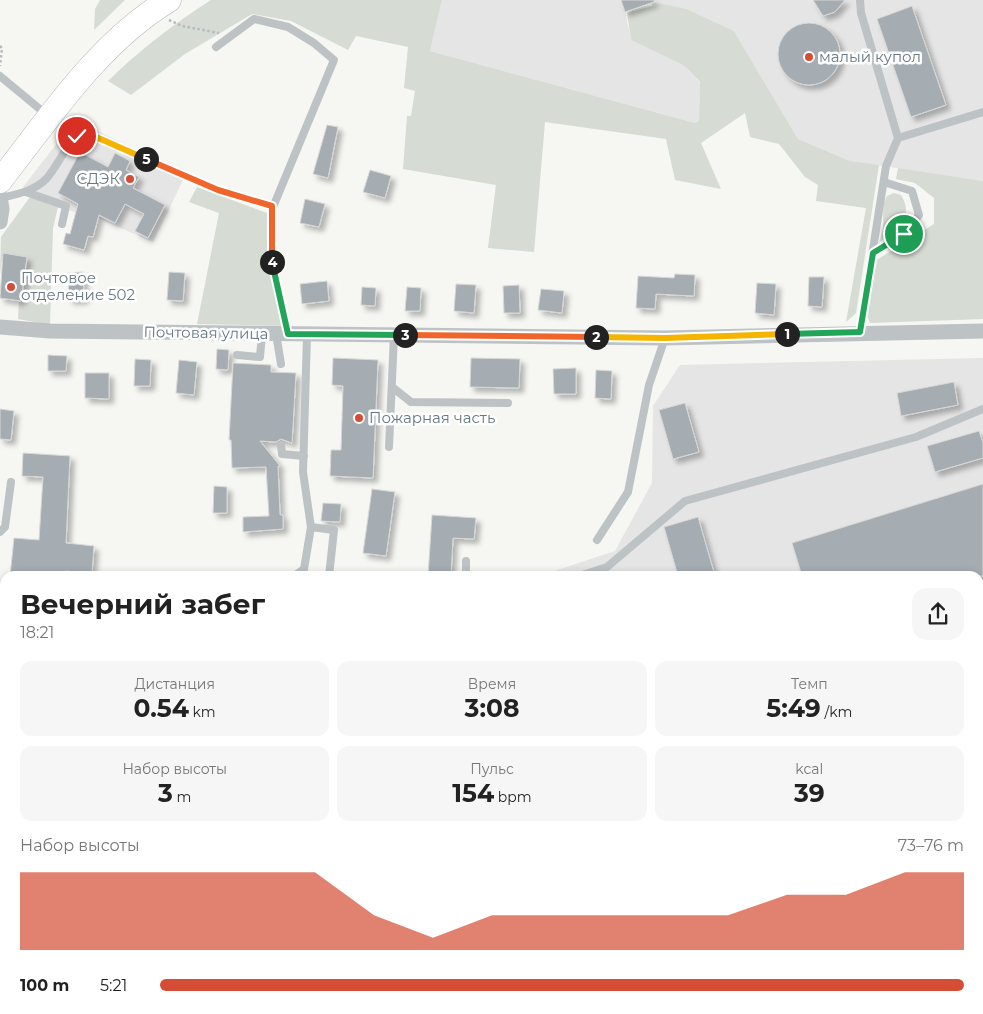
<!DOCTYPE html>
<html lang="ru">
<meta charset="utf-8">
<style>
body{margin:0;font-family:Montserrat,sans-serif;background:#f6f6f6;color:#222;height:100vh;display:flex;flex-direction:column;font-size:19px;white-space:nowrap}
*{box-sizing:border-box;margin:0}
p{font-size:16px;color:#767676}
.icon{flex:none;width:28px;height:28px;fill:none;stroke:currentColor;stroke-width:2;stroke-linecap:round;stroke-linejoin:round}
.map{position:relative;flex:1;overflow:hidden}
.panel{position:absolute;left:0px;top:571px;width:984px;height:444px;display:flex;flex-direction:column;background:#fff;border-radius:15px 15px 0 0;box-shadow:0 2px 8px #0003}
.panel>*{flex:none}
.pin{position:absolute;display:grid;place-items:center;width:42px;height:42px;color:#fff;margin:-21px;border:2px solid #fff;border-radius:50%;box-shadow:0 1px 5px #0007}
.km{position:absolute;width:25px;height:25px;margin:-12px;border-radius:50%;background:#222;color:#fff;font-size:14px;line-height:25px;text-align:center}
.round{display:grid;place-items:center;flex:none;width:52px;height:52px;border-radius:15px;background:#f6f6f6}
.summary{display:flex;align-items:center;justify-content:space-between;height:85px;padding:0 20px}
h1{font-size:28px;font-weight:700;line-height:38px}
.metrics{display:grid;grid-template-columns:repeat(3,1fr);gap:8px;height:85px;padding:5px 20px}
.metrics div{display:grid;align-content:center;border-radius:12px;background:#f6f6f6;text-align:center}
.metrics b{font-size:25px;font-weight:700}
.metrics small{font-size:14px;font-weight:400}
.metrics p{font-size:14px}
.chart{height:140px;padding:10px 20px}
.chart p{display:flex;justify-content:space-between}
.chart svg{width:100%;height:90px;margin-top:5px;fill:#d54d34;opacity:.7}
ul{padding:0 20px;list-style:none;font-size:16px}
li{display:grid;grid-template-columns:80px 60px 1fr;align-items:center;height:38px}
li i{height:12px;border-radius:6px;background:#d54d34}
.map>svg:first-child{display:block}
.built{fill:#e4e5e4}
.green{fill:#d6dbd3}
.building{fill:#a5adb2;stroke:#d8d7d6;filter:url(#shadow)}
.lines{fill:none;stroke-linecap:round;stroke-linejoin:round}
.primary-casing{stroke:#b1b6b9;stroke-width:25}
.path{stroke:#b8bbbd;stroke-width:2.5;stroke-dasharray:2.5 2.5;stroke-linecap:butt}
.service{stroke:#bdc2c5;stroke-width:8}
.minor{stroke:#bdc2c5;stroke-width:15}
.primary{stroke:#fff;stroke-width:24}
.split-1-casing{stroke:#fff;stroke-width:10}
.split-2-casing{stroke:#fff;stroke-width:10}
.split-3-casing{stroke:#fff;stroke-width:10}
.split-4-casing{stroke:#fff;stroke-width:10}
.split-5-casing{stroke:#fff;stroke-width:10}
.split-6-casing{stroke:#fff;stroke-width:10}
.split-1{stroke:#22a559;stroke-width:6}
.split-2{stroke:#f5b400;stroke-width:6}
.split-3{stroke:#f0652b;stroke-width:6}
.split-4{stroke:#22a559;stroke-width:6}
.split-5{stroke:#f0652b;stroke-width:6}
.split-6{stroke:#f5b400;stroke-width:6}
.poi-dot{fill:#d54d34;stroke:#fff;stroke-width:2}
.labels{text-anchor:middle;stroke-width:5;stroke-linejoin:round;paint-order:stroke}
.poi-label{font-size:15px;fill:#677882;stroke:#fff;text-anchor:start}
.street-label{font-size:15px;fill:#677882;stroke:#fff}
</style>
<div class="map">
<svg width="983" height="1014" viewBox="0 0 983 1014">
<defs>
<filter id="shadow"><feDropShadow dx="4.5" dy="4.5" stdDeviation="2.5" flood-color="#0004"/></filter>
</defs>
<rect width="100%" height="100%" fill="#f6f6f3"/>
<path class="built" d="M442,0H983V181L850,161L798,139L734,31L687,9L651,3L625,12L631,40L683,65L700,83L699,121L695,123L430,51Z
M75,120L186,174L153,242L102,220L58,207L26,192L23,187Z
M983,358V1014H191L190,1010H979V576H539L615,551L652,483L653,406L680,365Z"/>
<path class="green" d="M100,0H125L94,30L95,9Z
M211,0H442L430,51L695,123L699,121L700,82L683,65L631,40L627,13L652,6V2L687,9L734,31L798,139L850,161L879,165L856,313L846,322L866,208L816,201L818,185L805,177L779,144L750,137L745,113L701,143L721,189L675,180L666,139L545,122L534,252L488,248L496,185L403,169L407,116H411L415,91L404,88L408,47L356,36L348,50L291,21L252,14L185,54L131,95L108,81C141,49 172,25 211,0Z
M898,168L983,181V319L870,323L867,315L875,261L934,224V198L915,183L896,179Z
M197,187L272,215L271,256L286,326L197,324L219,213L189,202Z
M894,193L901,195C917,222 891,227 878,245C880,240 882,234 883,229C884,217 881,207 887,196Z
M30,197L58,207L53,228L50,325L18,319L19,300L21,301L27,257L3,254L0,274L1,237Z
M0,716L5,733V843L0,826Z
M59,1010H190L191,1014H60Z"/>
<path class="building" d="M621,0H654V2L625,12Z
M813,0H845L835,12L823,16Z
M912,6L946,105L911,117L877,19Z
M778 54a31 31 0 1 1 62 0a31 31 0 1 1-62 0Z
M327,125L338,127L328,178L313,174Z
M80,152L108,167L115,153L130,161L126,170L139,177L133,188L165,205L148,238L135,231L144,214L125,204L115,223L99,215L93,237L88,236L84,250L63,244L66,233L70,234L78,204L58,193Z
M370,170L391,176L385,198L363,192Z
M305,199L325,204L319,227L300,223Z
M3,253L27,257L21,301L0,298Z
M83,272L84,299L69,300L68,273Z
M169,272L185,273L183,301L167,300Z
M675,274L695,275L694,296L656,294L655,309L636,308L638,276L674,278Z
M809,277H824L822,307L808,306Z
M327,281L329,301L302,304L300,284Z
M757,283L776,284L774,315L755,313Z
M456,284L476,285L474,313L454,311Z
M519,285L520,313H504L503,286Z
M362,287L376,288L375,306L361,305Z
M407,287L421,288L420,311H405Z
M541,289L564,291L562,313L538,310Z
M217,349L229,350L228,370L216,369Z
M48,355L67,356L66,371H48Z
M333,358L378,360L373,478L330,476L331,450H341L343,386L332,385Z
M471,358L520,359L519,388L470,387Z
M135,359L151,360L150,386H134Z
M179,360L197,362L194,395L176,393Z
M233,363L271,365V372L296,373L292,443L281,439L276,442L260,441L280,466H278L280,515H283V529L243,532V517L269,516L266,467L232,468L231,440H229Z
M576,368V394H554L553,369Z
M596,370L612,371L611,399L595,398Z
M85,373H109V399L85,398Z
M954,382L958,405L901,416L897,393Z
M685,403L699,452L673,459L659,410Z
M0,409L14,411L11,440L0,439Z
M979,431L983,443V458L935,472L927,446Z
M23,453L70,456L66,543L94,546L92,573L65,571L64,576H10L14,538L39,540L43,477L22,476Z
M983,484V576H802L792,543Z
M214,486L227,487V513H213Z
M372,489L395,492L386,556L363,553Z
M323,503L341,504L340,522L321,521Z
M432,515L476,518L474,539L453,538L451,576H428Z
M698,517L715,576H678L664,527Z"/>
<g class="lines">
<g class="primary-casing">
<path id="primary" d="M0,181C50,117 98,43 169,0
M0,957L5,973
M16,1010L17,1014"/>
</g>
<path class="path" d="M169,20L182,26L219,33
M0,46L2,48L0,66
M272,215L271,256L285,321
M0,644L5,650
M0,836L5,853
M0,847L5,864
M48,1010L49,1014
M52,1010L53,1014"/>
<path class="service" d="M860,0L861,13L898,138L983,112
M0,76L47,115
M26,192L66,206L62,224
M1,198C17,194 35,191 47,178C60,163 67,139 87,133L218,190L273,207L334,60L314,43L288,27L254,19L216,47
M873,253L905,234L919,215L912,191L884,182
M860,332L886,166L898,138
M276,334L281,364
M237,355L260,357L262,334
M392,387L411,402L508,403
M281,445L282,454L304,456
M389,447L394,335
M311,527L334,530L329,576
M0,532L5,527L11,482
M597,540L628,492L649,385L665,338
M294,576L304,569L311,527L303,472L307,335
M466,576V561
M579,576L607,567L685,501L916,437L983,409
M0,593H5
M979,685L983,684
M979,756L983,755
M510,1010V1014
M881,1010L883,1014"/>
<path class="minor" d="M0,197L2,209L0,222
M0,327L50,331L665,338L983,331"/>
<use href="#primary" class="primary"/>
</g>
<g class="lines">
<g class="split-1-casing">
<path id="split-1" d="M787,334L860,332L873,253L904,234"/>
</g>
<g class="split-2-casing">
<path id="split-2" d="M596,337L665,338L787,334"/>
</g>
<g class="split-3-casing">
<path id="split-3" d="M405,335L596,337"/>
</g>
<g class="split-4-casing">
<path id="split-4" d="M272,262L288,334L405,335"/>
</g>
<g class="split-5-casing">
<path id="split-5" d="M146,159L218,190L272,206V262"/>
</g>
<g class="split-6-casing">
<path id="split-6" d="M77,136L87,133L146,159"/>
</g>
<use href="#split-1" class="split-1"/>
<use href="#split-2" class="split-2"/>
<use href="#split-3" class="split-3"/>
<use href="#split-4" class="split-4"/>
<use href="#split-5" class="split-5"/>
<use href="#split-6" class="split-6"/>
</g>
<g class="poi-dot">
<circle cx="809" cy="57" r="5"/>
<circle cx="130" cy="179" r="5"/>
<circle cx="11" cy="287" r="5"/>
<circle cx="359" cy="418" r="5"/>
</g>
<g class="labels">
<g class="poi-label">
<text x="819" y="62">малый купол</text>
<text x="120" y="184" text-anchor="end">СДЭК</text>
<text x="21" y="283">Почтовое<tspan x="21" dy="17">отделение 502</tspan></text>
<text x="369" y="423">Пожарная часть</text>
</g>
<g class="street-label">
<text transform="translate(206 333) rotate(1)" y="5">Почтовая улица</text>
</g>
</g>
</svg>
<div class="pin" style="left:904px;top:234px;background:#1e9e55"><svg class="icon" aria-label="arrive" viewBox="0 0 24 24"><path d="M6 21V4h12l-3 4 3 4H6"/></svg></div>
<div class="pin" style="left:77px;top:136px;background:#d93025"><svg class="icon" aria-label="check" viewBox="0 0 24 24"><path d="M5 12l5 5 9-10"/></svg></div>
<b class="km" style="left:787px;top:334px">1</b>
<b class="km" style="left:596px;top:337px">2</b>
<b class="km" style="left:405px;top:335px">3</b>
<b class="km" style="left:272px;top:262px">4</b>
<b class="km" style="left:146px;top:159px">5</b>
<section class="panel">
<div class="summary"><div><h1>Вечерний забег</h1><p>18:21</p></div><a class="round"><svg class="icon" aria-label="share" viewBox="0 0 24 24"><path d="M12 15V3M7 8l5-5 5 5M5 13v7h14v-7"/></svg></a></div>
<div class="metrics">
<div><p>Дистанция</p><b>0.54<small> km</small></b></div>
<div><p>Время</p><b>3:08</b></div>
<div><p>Темп</p><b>5:49<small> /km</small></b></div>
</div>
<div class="metrics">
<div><p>Набор высоты</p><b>3<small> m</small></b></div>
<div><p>Пульс</p><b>154<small> bpm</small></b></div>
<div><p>kcal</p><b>39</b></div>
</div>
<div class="chart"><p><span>Набор высоты</span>73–76 m</p>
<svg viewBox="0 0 160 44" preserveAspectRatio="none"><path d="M0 44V6L10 6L20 6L30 6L40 6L50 6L60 27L70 38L80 27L90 27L100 27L110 27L120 27L130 17L140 17L150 6L160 6V44z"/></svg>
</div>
<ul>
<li><b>100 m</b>5:21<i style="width:100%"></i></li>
</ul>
</section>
</div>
